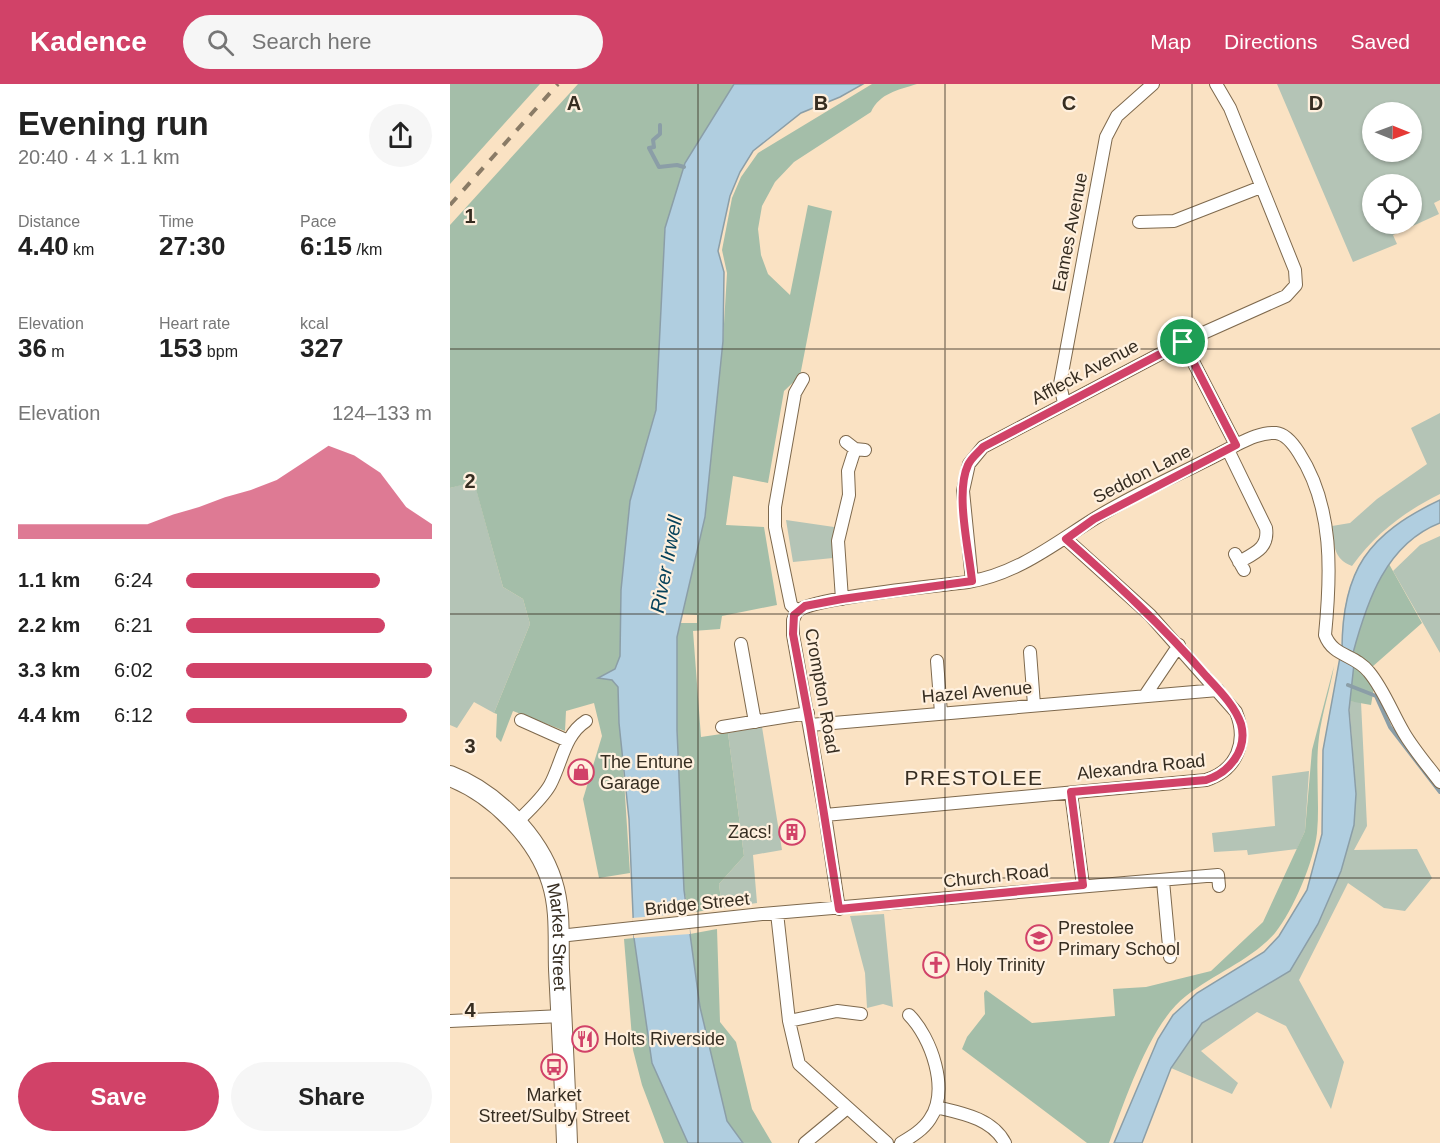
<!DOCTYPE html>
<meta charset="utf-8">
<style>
body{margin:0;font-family:Arial,sans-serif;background:#f6f6f6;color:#222;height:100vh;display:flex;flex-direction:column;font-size:22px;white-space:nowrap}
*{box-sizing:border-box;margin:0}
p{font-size:20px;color:#767676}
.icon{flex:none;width:33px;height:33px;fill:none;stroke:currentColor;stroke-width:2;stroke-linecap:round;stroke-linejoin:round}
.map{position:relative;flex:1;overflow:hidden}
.panel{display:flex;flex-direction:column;background:#fff;width:450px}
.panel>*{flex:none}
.needle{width:39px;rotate:91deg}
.fabs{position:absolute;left:912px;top:18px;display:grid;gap:12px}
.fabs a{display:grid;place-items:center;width:60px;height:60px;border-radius:50%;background:#fff;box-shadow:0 2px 4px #0004;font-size:30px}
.pin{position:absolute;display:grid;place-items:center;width:51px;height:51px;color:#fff;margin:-26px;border:3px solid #fff;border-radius:50%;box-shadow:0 2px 6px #0007}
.round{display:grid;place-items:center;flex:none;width:63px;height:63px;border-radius:32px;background:#f6f6f6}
.headline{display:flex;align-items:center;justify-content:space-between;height:102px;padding:0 18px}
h1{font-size:33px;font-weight:700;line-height:45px}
.figures{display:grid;grid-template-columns:repeat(3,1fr);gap:9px;height:102px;padding:6px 18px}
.figures div{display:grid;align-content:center}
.figures b{font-size:26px;font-weight:700}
.figures small{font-size:16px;font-weight:400}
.figures p{font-size:16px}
.chart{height:168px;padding:12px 18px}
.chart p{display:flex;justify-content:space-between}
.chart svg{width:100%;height:108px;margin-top:6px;fill:#d14268;opacity:.7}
.cta{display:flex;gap:12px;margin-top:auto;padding:12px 18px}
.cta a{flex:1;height:69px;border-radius:36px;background:#d14268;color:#fff;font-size:24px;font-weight:700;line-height:69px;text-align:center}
.cta a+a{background:#f6f6f6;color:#222}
ul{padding:0 18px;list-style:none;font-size:20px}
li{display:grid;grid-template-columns:96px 72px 1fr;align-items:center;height:45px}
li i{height:15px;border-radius:8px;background:#d14268}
header{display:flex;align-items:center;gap:36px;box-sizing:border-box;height:84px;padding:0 30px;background:#d14268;color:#fff}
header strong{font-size:28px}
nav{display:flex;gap:33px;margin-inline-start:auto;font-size:21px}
.search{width:420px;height:54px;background:#f6f6f6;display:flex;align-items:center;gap:15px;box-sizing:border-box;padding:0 21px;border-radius:33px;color:#767676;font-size:22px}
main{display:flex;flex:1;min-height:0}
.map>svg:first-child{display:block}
.green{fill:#b4c4b6;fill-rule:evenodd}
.forest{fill:#a4bea9}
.water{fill:#b0cee0;stroke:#8b9ea7;stroke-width:1.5}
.pier{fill:#fae2c3}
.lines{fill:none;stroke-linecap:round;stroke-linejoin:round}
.stream{stroke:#8b9ea7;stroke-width:4}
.minor-casing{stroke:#7e694d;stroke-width:14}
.primary-casing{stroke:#7e694d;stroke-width:22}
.minor{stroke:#fff;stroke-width:12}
.primary{stroke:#fff;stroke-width:20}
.rail{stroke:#8a7b66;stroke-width:4;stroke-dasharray:10 10;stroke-linecap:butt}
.route-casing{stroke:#fff;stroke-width:12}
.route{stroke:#d14268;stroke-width:8}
.grid{fill:none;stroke:#362d21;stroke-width:1.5;stroke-opacity:0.55}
.labels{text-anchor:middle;stroke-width:4.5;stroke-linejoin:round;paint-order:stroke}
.street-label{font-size:18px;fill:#362d21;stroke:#fff0de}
.poi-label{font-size:18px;fill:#362d21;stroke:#fff0de;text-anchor:start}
.water-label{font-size:20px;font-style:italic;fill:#06425b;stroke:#fff0de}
.quarter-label{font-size:21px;letter-spacing:1.5px;fill:#362d21;stroke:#fff0de}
.grid-label{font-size:20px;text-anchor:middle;font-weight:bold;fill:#362d21;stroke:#fff0de;stroke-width:4.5;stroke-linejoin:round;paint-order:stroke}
</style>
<header>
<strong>Kadence</strong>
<div class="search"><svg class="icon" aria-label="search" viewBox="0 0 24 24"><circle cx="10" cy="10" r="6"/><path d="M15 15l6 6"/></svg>Search here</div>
<nav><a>Map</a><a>Directions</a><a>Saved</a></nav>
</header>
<main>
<section class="panel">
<div class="headline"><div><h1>Evening run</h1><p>20:40 · 4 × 1.1 km</p></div><a class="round"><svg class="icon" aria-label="share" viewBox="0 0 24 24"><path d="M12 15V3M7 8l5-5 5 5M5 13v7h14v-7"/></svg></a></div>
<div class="figures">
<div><p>Distance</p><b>4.40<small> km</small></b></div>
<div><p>Time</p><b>27:30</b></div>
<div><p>Pace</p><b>6:15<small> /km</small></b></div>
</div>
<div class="figures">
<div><p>Elevation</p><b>36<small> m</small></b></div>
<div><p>Heart rate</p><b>153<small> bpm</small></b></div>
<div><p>kcal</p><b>327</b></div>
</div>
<div class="chart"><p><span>Elevation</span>124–133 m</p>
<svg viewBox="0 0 160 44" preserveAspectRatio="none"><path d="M0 44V38L10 38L20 38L30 38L40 38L50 38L60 34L70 31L80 27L90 24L100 20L110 13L120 6L130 10L140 17L150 31L160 38V44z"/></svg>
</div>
<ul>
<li><b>1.1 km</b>6:24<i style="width:79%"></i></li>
<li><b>2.2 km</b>6:21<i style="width:81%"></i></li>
<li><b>3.3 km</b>6:02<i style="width:100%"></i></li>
<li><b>4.4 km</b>6:12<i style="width:90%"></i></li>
</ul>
<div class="cta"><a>Save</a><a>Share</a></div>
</section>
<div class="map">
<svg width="990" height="1059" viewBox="0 0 990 1059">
<rect width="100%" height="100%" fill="#fae2c3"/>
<path class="green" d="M827,0H990V116L984,119L989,130L943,151L947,160L903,178ZM962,28V68H922V28ZM922,100H962V140H922Z
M990,329V410C954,428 926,449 902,482C883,475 884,460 882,442L900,439L927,415L977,380L961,344Z
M24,397L53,503L73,515L80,540L44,629L24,618L7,644L0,641V404Z
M336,436L384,443L383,474L343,478Z
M990,452V569L943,487L970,461Z
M899,617L911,618L917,742L904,766L967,765L982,794L955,827L934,824L898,799L849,896L894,978L881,1025L836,942L807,928L751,967L788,999L782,1010L721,984L752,939L840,887L906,710Z
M312,643L332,766L303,771L307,819L272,824L269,800L294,772L278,649Z
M859,687L855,747L847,765L798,771L797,766L764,768L762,749L825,742L822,692Z
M434,830L443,923L433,920L417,924L415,889L400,832Z"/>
<path class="forest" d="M0,0H90L0,100Z
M128,0H284L235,79L206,325L180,417L171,506L170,572L165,585L149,594L162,596L168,603L180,789L149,794L133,715L152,652L144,619L116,627L115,647L63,627L51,658L46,653L47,630L44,629L80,540L73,515L53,503L24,398L0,404V141Z
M422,0H467C448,6 430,9 421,28L344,78L325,98L312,122L308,145L311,171L318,190L340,211L358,121L382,127L350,292L334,307L318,399L283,392L276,441L314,443L327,521L272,532L270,545L243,547L251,653L278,649L294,772L269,800L272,824L239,829L234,806L227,646V553L230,539H247V531L232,530L255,433L273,257L277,189L272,166L282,114L291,93L308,69Z
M939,480L972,539L922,583L913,574L903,569C911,538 920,506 939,480Z
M904,580L907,581L924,604L921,621L899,617Z
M884,582C880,606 872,629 869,653C865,685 870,717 867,749C864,777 843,827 825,849C800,877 765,889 736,912C700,939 675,1017 659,1059H637L512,965L517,953L535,930L534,909L536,906L582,939L665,932L663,905L696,903L761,887L813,838L855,747L862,666Z
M267,845L270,938L286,958L302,1025L322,1059H293L277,1037L250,923L240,850Z
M184,854L202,979L238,1059H214L192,1001L183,966L174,855Z"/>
<path class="water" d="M284,0H413L390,13L351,29L303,67L290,88L280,112L268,167L274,188L273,257L255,433L227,553V646L234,806L250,923L277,1037L293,1059H238L202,979L184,854L179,735L169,639L168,603L162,596L148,594L165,585L170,572L171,506L180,417L206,326L215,144L235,79Z
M990,416V439C936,460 917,517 903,569L892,566C892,486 918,450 990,416Z
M890,573L904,580L899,626L906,710L904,741L891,787L868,840L840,887L752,939L721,984L692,1059H664L708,955L723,931L747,909L814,868L829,852L857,806L872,750L873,666Z"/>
<path class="pier" d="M239,829L240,850L184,854L182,834Z"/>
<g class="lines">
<path class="stream" d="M210,41V50L203,56L204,63L199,64L209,83L227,81L234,83
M898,601L926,612L940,643L990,708"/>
<g class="minor-casing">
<path id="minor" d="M689,138L724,137L811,103
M733,258L786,361
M614,319L610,300L656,53L667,32L703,0
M396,358L405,365L415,366
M778,366L816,444C819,464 805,469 789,478
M785,470L794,486
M522,497L513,407L519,380L533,363L733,258L836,212L846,201L845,186L780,24L766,0
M392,515L388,457L399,411L398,387L405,365
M347,527C366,513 487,502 518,498C567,490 604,460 644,435C689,407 740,386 786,361C798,355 812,348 826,349C836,350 844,361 849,369C884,423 881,490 875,551C883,573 905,570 919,588C934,606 942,629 954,649C964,666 978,682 990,698
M347,527L343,536V551L375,731L389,825
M347,527L341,521L325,443V423L345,309L353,295
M291,560L305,638
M580,568L584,621
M487,577L491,629
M696,610L729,561
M71,636L118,657
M360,641L768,606
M272,643L358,629
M621,709L633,801
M375,731L756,696C787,686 798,658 786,628L700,531L616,455
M66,739C77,728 92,715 100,701C112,679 114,651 136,637
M713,797L720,873
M327,829L339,937L349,980L437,1059
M109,852L312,830L768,791L769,802
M0,937L112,932
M339,937L387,927L411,930
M486,1023C511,1029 542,1034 555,1059
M355,1059L396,1025
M451,1059C461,1053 473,1046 480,1035C500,1006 481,953 459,931"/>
</g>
<g class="primary-casing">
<g id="primary">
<path id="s1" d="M0,692C44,709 88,753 102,798C111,826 108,856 109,885C112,943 115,1001 117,1059"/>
</g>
</g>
<use href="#minor" class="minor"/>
<use href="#primary" class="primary"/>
<path class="rail" d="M0,121L108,0"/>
</g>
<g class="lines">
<g class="route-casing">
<path id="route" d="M733,258L786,361L644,435L616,455C666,499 713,542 756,592C769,606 785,622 791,640C798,666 779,689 756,696L621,708L633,801L389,825L360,641L343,550L344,531L355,522L392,515L522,497C519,466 505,409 518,381C521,374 528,369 533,363Z"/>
</g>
<use href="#route" class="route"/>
</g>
<path class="grid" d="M248,0V1059M495,0V1059M742,0V1059M0,265H990M0,530H990M0,794H990"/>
<defs>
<g id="shop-ring" transform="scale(1.35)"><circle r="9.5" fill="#fff0de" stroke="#d14268" stroke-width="1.5"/><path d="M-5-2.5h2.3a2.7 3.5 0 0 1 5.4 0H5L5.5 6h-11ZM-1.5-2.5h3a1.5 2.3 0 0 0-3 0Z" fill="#d14268"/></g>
<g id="building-ring" transform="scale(1.35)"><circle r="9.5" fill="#fff0de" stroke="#d14268" stroke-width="1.5"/><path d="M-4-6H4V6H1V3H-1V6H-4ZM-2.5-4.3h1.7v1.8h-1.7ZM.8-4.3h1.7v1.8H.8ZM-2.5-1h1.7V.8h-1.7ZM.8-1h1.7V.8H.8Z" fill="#d14268"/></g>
<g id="school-ring" transform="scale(1.35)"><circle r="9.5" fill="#fff0de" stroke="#d14268" stroke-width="1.5"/><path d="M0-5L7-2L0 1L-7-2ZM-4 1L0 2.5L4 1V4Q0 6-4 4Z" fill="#d14268"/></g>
<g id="church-ring" transform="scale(1.35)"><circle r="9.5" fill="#fff0de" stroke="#d14268" stroke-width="1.5"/><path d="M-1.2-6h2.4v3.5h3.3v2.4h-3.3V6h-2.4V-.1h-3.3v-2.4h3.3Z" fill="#d14268"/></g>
<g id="restaurant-ring" transform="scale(1.35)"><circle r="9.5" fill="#fff0de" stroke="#d14268" stroke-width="1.5"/><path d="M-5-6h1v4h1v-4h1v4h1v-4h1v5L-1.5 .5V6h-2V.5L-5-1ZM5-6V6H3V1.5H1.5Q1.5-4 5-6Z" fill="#d14268"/></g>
<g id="bus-ring" transform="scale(1.35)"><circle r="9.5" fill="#fff0de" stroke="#d14268" stroke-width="1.5"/><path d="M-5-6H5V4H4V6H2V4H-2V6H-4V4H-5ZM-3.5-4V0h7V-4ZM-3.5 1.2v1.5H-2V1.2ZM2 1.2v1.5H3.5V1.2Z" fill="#d14268"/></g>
</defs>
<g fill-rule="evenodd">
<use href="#shop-ring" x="131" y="688"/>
<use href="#building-ring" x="342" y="748"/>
<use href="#school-ring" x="589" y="854"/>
<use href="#church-ring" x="486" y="881"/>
<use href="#restaurant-ring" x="135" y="955"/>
<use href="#bus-ring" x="104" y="983"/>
</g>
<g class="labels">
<g class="street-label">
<text transform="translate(620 148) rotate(-79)" y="6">Eames Avenue</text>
<text transform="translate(635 288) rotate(-28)" y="6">Affleck Avenue</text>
<text transform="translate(692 390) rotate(-27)" y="6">Seddon Lane</text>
<text transform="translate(372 607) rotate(80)" y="6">Crompton Road</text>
<text transform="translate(527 608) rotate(-5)" y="6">Hazel Avenue</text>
<text transform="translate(691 683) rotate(-6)" y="6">Alexandra Road</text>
<text transform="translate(546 792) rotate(-6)" y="6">Church Road</text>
<text transform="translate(247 820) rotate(-6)" y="6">Bridge Street</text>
<text dy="6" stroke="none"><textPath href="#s1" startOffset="207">Market Street</textPath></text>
</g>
<g class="poi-label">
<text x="150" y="684">The Entune<tspan x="150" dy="21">Garage</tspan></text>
<text x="322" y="754" text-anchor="end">Zacs!</text>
<text x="608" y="850">Prestolee<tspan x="608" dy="21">Primary School</tspan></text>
<text x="506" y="887">Holy Trinity</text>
<text x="154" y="961">Holts Riverside</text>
<text x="104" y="1017" text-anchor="middle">Market<tspan x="104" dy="21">Street/Sulby Street</tspan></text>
</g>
<g class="water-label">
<text transform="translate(216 480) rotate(-79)" y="7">River Irwell</text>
</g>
<g class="quarter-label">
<text x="524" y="701">PRESTOLEE</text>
</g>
</g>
<g class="grid-label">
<text x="124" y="26">A</text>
<text x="371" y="26">B</text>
<text x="619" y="26">C</text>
<text x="866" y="26">D</text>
<text x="20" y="139">1</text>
<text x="20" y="404">2</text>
<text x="20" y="669">3</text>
<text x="20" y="933">4</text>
</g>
</svg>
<div class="fabs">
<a><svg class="needle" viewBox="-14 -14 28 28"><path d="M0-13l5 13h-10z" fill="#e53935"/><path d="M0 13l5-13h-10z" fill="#767676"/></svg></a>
<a><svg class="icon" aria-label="locate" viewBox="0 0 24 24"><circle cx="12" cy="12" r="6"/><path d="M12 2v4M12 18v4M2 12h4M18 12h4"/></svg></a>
</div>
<div class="pin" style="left:733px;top:258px;background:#1e9e55"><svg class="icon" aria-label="arrive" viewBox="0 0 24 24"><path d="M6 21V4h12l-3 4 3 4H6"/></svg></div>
</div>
</main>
